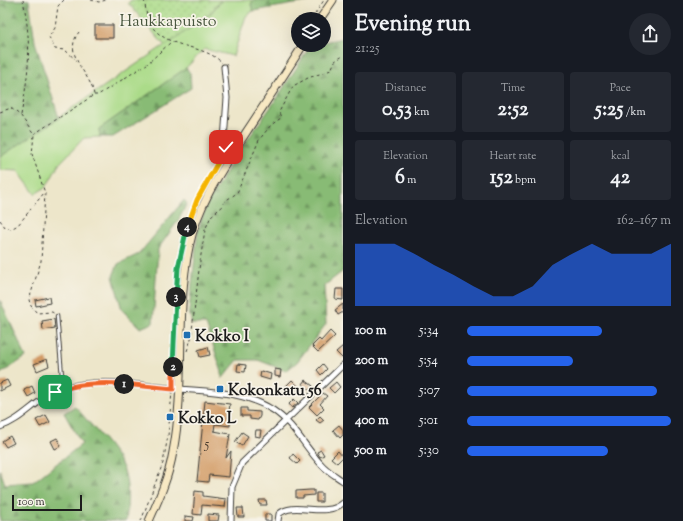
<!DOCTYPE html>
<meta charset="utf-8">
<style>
body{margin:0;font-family:"Sorts Mill Goudy",serif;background:#242831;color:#f1f3f6;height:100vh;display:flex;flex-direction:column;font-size:15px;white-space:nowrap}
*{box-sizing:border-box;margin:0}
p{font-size:13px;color:#9ea1a6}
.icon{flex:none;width:22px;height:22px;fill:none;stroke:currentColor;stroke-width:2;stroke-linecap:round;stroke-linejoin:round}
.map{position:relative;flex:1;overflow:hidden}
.drawer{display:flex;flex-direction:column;background:#171b24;width:340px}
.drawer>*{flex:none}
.controls{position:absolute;left:291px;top:12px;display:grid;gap:8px}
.controls a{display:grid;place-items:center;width:40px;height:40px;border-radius:50%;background:#171b24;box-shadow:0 4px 16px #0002;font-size:20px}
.scale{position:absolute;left:12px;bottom:10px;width:70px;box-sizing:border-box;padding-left:4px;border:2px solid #1c1c1c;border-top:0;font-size:11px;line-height:14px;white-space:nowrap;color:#1c1c1c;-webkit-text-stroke:3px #f7f3e8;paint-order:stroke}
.pin{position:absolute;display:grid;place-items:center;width:34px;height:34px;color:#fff;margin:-17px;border-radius:8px;box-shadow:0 2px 6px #0006}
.km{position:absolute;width:20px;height:20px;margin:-10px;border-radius:50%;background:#222;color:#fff;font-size:11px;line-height:20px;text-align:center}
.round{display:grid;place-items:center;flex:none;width:42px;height:42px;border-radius:21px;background:#242831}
.head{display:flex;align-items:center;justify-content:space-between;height:68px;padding:0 12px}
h1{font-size:22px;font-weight:800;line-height:30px}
.stats{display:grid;grid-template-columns:repeat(3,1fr);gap:6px;height:68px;padding:4px 12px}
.stats div{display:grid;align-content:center;border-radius:4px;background:#242831;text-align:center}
.stats b{font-size:20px;font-weight:800}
.stats small{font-size:11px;font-weight:400}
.stats p{font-size:11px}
.chart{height:112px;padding:8px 12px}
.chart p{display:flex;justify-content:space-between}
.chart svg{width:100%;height:72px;margin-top:4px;fill:#2563eb;opacity:.7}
ul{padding:0 12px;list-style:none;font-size:13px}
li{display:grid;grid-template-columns:64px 48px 1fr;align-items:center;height:30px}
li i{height:10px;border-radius:5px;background:#2563eb}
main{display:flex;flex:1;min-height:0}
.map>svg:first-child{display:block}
.grass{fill:#abdb89;stroke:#647c52}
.forest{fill:url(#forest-firs);stroke:#526c48}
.park{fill:url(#park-dots);stroke:#647c52}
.building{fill:#d29a64}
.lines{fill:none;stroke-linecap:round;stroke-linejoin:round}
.lane-casing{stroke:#3b3a36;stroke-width:4.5}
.street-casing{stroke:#3b3a36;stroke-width:7}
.secondary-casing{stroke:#3b3a36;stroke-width:9}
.path{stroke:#3b3a36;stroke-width:1;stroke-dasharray:3 3;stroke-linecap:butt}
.lane{stroke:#fff;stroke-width:2.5}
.street{stroke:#fff;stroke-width:5}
.secondary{stroke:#f7e8c3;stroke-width:7}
.split-1-casing{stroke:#fff;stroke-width:8}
.split-2-casing{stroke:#fff;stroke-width:8}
.split-3-casing{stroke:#fff;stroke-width:8}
.split-4-casing{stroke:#fff;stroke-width:8}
.split-5-casing{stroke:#fff;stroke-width:8}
.split-6-casing{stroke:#fff;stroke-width:8}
.split-1{stroke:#f0652b;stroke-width:5}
.split-2{stroke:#f0652b;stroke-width:5}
.split-3{stroke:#22a559;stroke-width:5}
.split-4{stroke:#22a559;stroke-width:5}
.split-5{stroke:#f5b400;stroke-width:5}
.split-6{stroke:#f5b400;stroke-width:5}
.poi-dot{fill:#1f6fb2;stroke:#f7f3e8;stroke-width:1.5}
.labels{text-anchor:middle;stroke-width:3.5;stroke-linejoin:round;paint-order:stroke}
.number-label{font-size:14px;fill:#4a3c2e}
.park-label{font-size:16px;fill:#47553d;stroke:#f7f3e8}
.poi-label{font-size:16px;font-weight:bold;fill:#1c1c1c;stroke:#f7f3e8;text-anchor:start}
</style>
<main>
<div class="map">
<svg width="343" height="521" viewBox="0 0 343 521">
<defs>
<pattern id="forest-firs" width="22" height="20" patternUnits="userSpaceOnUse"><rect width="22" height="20" fill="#88bb75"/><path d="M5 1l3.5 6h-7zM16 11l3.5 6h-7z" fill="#6e975f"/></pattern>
<pattern id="park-dots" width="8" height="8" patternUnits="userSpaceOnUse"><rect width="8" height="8" fill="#abdb89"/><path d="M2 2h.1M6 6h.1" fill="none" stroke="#93bb76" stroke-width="1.8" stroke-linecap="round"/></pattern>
</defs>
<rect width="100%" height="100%" fill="#f7f3e8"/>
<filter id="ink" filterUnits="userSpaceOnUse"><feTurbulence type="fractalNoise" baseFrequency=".025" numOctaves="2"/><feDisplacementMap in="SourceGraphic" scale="8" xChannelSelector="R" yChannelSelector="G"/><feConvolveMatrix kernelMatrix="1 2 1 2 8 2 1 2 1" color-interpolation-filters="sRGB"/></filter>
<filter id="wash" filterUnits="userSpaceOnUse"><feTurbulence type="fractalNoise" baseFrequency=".012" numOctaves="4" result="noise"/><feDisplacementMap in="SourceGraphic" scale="16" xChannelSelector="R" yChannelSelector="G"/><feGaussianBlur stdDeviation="0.9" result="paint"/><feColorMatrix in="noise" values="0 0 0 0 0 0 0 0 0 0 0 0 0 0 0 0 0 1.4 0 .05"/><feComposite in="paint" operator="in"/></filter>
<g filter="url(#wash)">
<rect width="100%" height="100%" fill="#ede6ca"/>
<path class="grass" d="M222,0H254L251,4L253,11L246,16L233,56L204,49L186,68L99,129L100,137L84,138L60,163L46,187L35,194L18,171L0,170V157L209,15Z"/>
<path class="forest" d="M0,0H29L35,42L59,118L0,157Z
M254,0H318L253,11L251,4Z
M343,38V271L324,286L326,324L297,362L286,371L258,360H238L222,379V372L206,324H192L189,311L198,230L207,204L236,156L275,101L311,45H324V42Z
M186,68L190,73L191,88L113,137H100L99,129Z
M184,200L187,203L179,219L158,249L153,323L140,328L122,310L113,276L118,264L139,254Z
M0,300L26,357L0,374Z
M75,406C91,426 112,445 123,468C129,482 128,506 126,521H0V470L5,484L33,482L82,444L64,413Z"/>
<path class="park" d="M131,0H221L209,15L165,46L128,3Z"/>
<g id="blocks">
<path class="building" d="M95,25H113V38H95Z
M336,289H343V300L335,299Z
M49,297L50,303L36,306L35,300Z
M343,304V312L338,315L335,310Z
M54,319L55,328L43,330L42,321Z
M330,331L335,336L318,352L312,346L319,339L321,341Z
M343,346V359L336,352Z
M208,347L210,355L200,357L198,350Z
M47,359L49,366L37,371L34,364Z
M238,364L246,365L245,372L237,371Z
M323,364L327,369L321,375L317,370Z
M275,369L281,370L280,377L275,376Z
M261,371L271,374L270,380L260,377Z
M7,380L10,386L0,391V383Z
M292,380L299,387L290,396L285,391L287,389L285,387Z
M305,380L313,386L310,390L302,384Z
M336,382L340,387L334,393L329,388Z
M32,386L35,393L28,397L24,390Z
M323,393L327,396L320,404L324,408L317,415L309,407Z
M294,399L298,403L292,408L289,404Z
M205,401L230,404L228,418H230V426L215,424L214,431L230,434L226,458L231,451L229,477L209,475L208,482L197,481Z
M241,408H247V411L260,412V416L258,420L250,419V416H241Z
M46,415L50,422L40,427L36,420Z
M320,416L324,420L320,423L316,420Z
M339,425L343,430V435L340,438L333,430Z
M256,430H261L260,437L255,436Z
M242,432L248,436L242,446L235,442Z
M10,436L14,443L6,447L2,441Z
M57,438L61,446L55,449L51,441Z
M321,450L324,455L320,457L317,452Z
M338,451L343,457L337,463L331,458Z
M293,454L300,461L297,464L290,458Z
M310,490H314V495L303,496V498H296V491Z
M195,491L203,492V496L226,499L225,507L202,505L201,515L193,514Z
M316,493H322V502H316Z
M259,500H266L267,505H260Z
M237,508H243L244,517H238Z
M208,514L219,515L218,521H208Z
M265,514H271V521H265Z
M185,516L194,517L193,521H185Z"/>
</g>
</g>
<g filter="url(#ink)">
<use href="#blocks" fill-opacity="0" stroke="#3b3a36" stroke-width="1"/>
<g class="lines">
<g class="lane-casing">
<path id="lane" d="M57,316L63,388"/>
</g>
<g class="street-casing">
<path id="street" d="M224,67L227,98L224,140L226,147L232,153
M0,427C23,420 38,397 62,389C96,377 135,385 170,388C205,392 242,390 273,410C294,424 305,447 321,464C327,471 336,476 343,481
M231,521L232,487L242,463L343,365
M278,521L279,514C294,500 325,519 343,503"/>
</g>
<g class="secondary-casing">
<path id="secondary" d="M320,19L333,0
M149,521C159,499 169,476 173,452C186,385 175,314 189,247C198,203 223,168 247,131C266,102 285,74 303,45"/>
</g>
<path class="path" d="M64,0L58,6L55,28L49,37L55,49L65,50L75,59
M91,0L99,2L106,0
M144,0C146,7 146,18 150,24C168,51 204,43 222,63
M312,19L324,0
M94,95H98L147,64L171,42
M0,112L11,108L21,116L34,135L32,154L45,193L41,261L29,300L31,306L37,313L52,312L55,314
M21,115C29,72 32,44 23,0
M34,134L94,95C92,74 61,55 79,32
M230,143L235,138
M0,220L5,227L11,229L18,225L44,193
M177,289C179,258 184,227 198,199C205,183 215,168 223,152
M187,351L191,339L200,261L205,230L211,216L223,206L225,201L237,193L259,140L271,125L281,118L279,112L293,86L308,78L331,70L335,61L343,56
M172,383L175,333
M141,521L163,463L168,436L172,392"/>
<use href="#lane" class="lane"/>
<use href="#street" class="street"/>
<use href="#secondary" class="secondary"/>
</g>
</g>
<g class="lines" filter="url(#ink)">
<g class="split-1-casing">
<path id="split-1" d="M55,392C77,383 100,383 124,384"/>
</g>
<g class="split-2-casing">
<path id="split-2" d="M124,384L173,389V367"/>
</g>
<g class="split-3-casing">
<path id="split-3" d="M173,367L176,297"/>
</g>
<g class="split-4-casing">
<path id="split-4" d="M176,297L178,268L187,227"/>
</g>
<g class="split-5-casing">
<path id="split-5" d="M187,227L197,200L217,164"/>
</g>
<g class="split-6-casing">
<path id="split-6" d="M217,164L226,147"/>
</g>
<use href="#split-1" class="split-1"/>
<use href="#split-2" class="split-2"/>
<use href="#split-3" class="split-3"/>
<use href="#split-4" class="split-4"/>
<use href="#split-5" class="split-5"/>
<use href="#split-6" class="split-6"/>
</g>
<g class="poi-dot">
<rect x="183" y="331" width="8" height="8" rx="2"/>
<rect x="216" y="385" width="8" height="8" rx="2"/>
<rect x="166" y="413" width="8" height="8" rx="2"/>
</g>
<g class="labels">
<g class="number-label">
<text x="207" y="448">5</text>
</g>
<g class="park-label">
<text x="168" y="26">Haukkapuisto</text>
</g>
<g class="poi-label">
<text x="195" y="341">Kokko I</text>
<text x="228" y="395">Kokonkatu 56</text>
<text x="178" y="423">Kokko L</text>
</g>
</g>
</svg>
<div class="controls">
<a><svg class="icon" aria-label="layers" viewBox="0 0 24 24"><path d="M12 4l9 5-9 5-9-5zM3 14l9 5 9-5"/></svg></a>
</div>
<div class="scale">100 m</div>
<div class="pin" style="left:55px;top:392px;background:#1e9e55"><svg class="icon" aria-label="arrive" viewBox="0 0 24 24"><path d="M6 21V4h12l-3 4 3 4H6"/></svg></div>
<div class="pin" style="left:226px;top:147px;background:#d93025"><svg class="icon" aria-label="check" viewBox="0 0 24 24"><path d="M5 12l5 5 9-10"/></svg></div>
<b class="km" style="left:124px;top:384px">1</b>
<b class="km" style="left:173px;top:367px">2</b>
<b class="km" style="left:176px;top:297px">3</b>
<b class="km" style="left:187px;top:227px">4</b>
</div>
<section class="drawer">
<div class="head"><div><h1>Evening run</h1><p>21:25</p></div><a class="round"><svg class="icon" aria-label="share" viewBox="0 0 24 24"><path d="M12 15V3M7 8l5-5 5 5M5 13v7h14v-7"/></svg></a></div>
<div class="stats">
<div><p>Distance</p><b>0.53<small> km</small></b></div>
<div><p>Time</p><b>2:52</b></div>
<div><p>Pace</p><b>5:25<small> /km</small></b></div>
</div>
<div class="stats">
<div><p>Elevation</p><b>6<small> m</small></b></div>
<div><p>Heart rate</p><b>152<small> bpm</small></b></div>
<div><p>kcal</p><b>42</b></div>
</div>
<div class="chart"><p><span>Elevation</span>162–167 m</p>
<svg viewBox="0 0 160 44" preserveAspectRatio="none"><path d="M0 44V6L10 6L20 6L30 12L40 19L50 25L60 32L70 38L80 38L90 32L100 19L110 12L120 6L130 12L140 12L150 12L160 6V44z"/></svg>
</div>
<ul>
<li><b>100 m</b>5:34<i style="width:66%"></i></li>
<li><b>200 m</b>5:54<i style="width:52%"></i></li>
<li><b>300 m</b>5:07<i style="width:93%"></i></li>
<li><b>400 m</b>5:01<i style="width:100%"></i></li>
<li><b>500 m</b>5:30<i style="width:69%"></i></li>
</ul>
</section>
</main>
